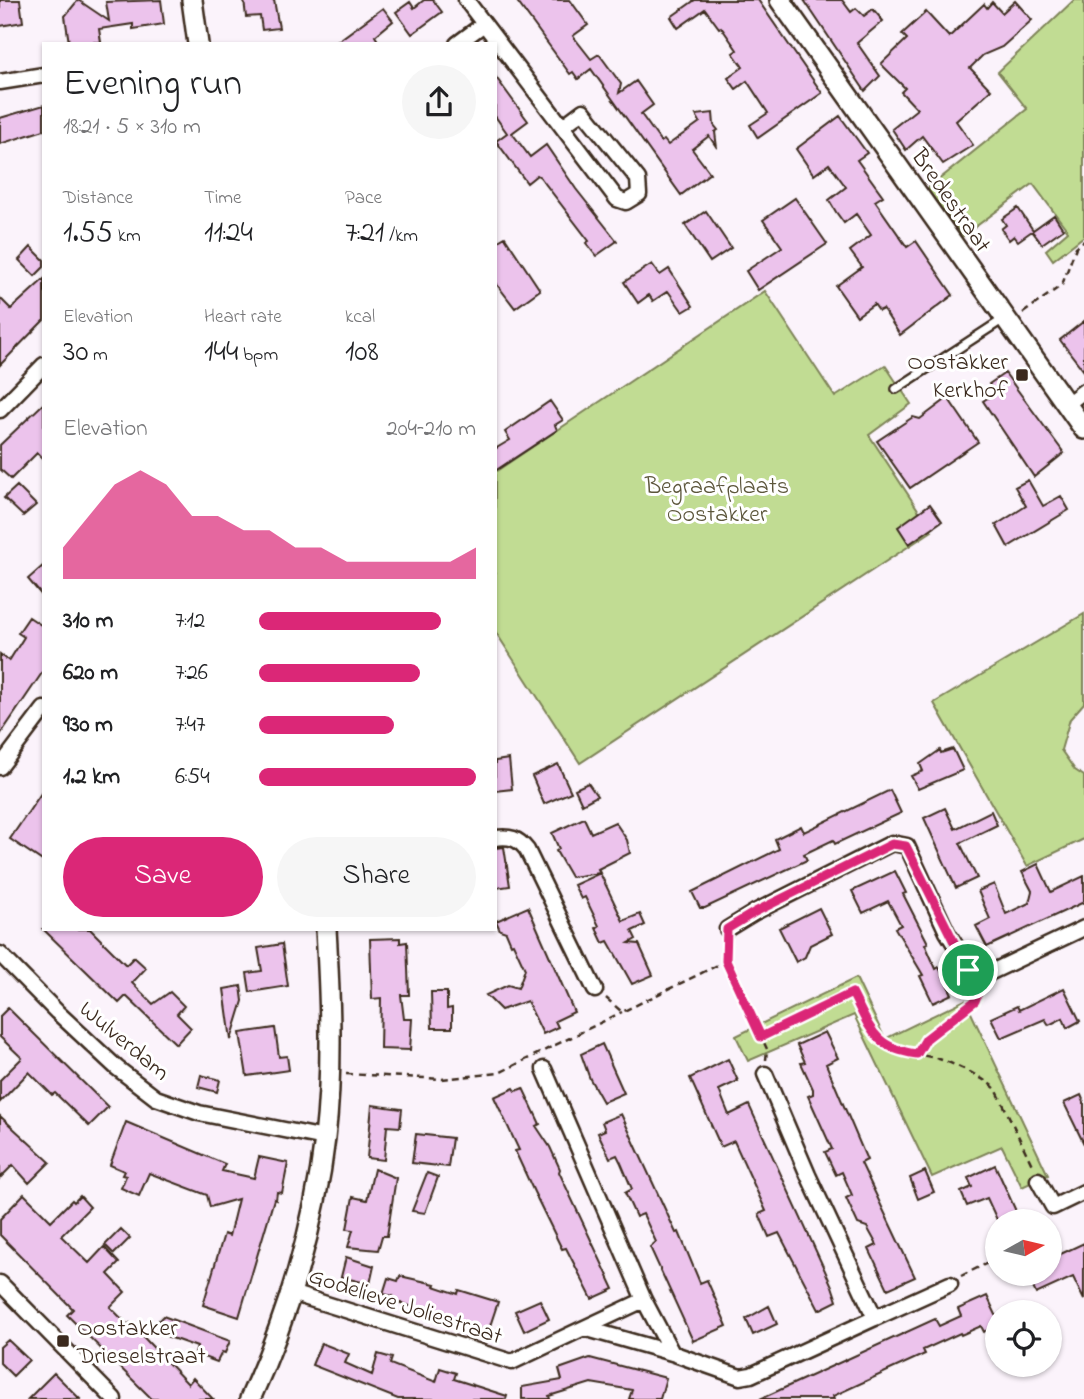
<!DOCTYPE html>
<meta charset="utf-8">
<style>
body{margin:0;font-family:"Indie Flower",sans-serif;background:#f6f6f6;color:#202124;height:100vh;display:flex;flex-direction:column;font-size:26px;white-space:nowrap}
*{box-sizing:border-box;margin:0}
p{font-size:23px;color:#757577}
.icon{flex:none;width:38px;height:38px;fill:none;stroke:currentColor;stroke-width:2;stroke-linecap:round;stroke-linejoin:round}
.map{position:relative;flex:1;overflow:hidden}
.panel{position:absolute;left:42px;top:42px;width:455px;height:889px;display:flex;flex-direction:column;background:#fff;border-radius:0px;box-shadow:0 2px 5px #0004}
.panel>*{flex:none}
.needle{width:46px;rotate:82deg}
.controls{position:absolute;left:985px;top:1209px;display:grid;gap:14px}
.controls a{display:grid;place-items:center;width:77px;height:77px;border-radius:50%;background:#fff;box-shadow:0 2px 5px #0004;font-size:35px}
.pin{position:absolute;display:grid;place-items:center;width:60px;height:60px;color:#fff;margin:-30px;border:4px solid #fff;border-radius:50%;box-shadow:0 2px 7px #0007}
.round{display:grid;place-items:center;flex:none;width:74px;height:74px;border-radius:37px;background:#f6f6f6}
.summary{display:flex;align-items:center;justify-content:space-between;height:119px;padding:0 21px}
h1{font-size:38px;font-weight:600;line-height:52px}
.metrics{display:grid;grid-template-columns:repeat(3,1fr);gap:10px;height:119px;padding:7px 21px}
.metrics div{display:grid;align-content:center}
.metrics b{font-size:30px;font-weight:600}
.metrics small{font-size:19px;font-weight:400}
.metrics p{font-size:19px}
.chart{height:196px;padding:14px 21px}
.chart p{display:flex;justify-content:space-between}
.chart svg{width:100%;height:126px;margin-top:7px;fill:#db2777;opacity:.7}
.cta{display:flex;gap:14px;margin-top:auto;padding:14px 21px}
.cta a{flex:1;height:80px;border-radius:42px;background:#db2777;color:#fff;font-size:28px;font-weight:600;line-height:80px;text-align:center}
.cta a+a{background:#f6f6f6;color:#202124}
ul{padding:0 21px;list-style:none;font-size:23px}
li{display:grid;grid-template-columns:112px 84px 1fr;align-items:center;height:52px}
li i{height:18px;border-radius:9px;background:#db2777}
.map>svg:first-child{display:block}
.green{fill:#c1dc93;stroke:#7e8358;stroke-width:2}
.building{fill:#ecc3ec;stroke:#3b2a1e;stroke-width:2}
.lines{fill:none;stroke-linecap:round;stroke-linejoin:round}
.lane-casing{stroke:#3b2a1e;stroke-width:12}
.street-casing{stroke:#3b2a1e;stroke-width:19}
.secondary-casing{stroke:#3b2a1e;stroke-width:24}
.path{stroke:#3b2a1e;stroke-width:2.5;stroke-dasharray:7 5;stroke-linecap:butt}
.lane{stroke:#fff;stroke-width:7}
.street{stroke:#fff;stroke-width:14}
.secondary{stroke:#fff;stroke-width:19}
.route-casing{stroke:#fff;stroke-width:14}
.route{stroke:#db2777;stroke-width:9}
.poi-dot{fill:#3b2a1e;stroke:#fff;stroke-width:2.5}
.labels{text-anchor:middle;stroke-width:6;stroke-linejoin:round;paint-order:stroke}
.street-label{font-size:24px;fill:#3b2a1e;stroke:#fff}
.poi-label{font-size:24px;fill:#3b2a1e;stroke:#fff;text-anchor:end}
.park-label{font-size:24px;fill:#5c563b;stroke:#fff}
</style>
<div class="map">
<svg width="1084" height="1399" viewBox="0 0 1084 1399">
<rect width="100%" height="100%" fill="#fbf3fb"/>
<filter id="ink" filterUnits="userSpaceOnUse"><feTurbulence type="fractalNoise" baseFrequency=".0143" numOctaves="2"/><feDisplacementMap in="SourceGraphic" scale="14" xChannelSelector="R" yChannelSelector="G"/><feConvolveMatrix kernelMatrix="1 2 1 2 8 2 1 2 1" color-interpolation-filters="sRGB"/></filter>
<g filter="url(#ink)">
<path class="green" d="M1074,0H1084V236L1053,260L1046,250L1068,231L1033,184L963,236L927,189L1027,109L998,72Z
M765,291L835,397L885,365L911,404L869,435L932,531L580,763L495,631V472Z
M1084,614V703L1070,719L1061,750L1075,770L1084,776V839L1027,866L934,703Z
M856,978L885,1039L965,1000L1048,1175L1022,1187L1002,1146L932,1177L854,1015L748,1061L736,1036Z"/>
<path class="building" d="M0,0H20L23,22L0,26Z
M78,0L109,21L106,2L161,0L164,24L133,29V24L99,29L101,42L69,43L65,16Z
M244,0H274L279,28L262,30L260,16L246,17Z
M424,0H433L442,12L412,34L396,12L410,2L414,8Z
M516,0H570L588,25L573,36L591,59L599,54L621,84L619,93L636,81L653,105L641,114L661,142L664,140L668,145L700,122L696,115L713,113L714,125L718,130L715,132L717,148L709,136L692,149L710,173L681,195L591,69L578,79L573,72L570,74Z
M695,0H758L822,93L758,138L750,125L768,113L747,81L736,89L728,78L743,67L733,53L737,50L721,27L719,28L705,9L678,28L671,17Z
M804,0H842L851,12L856,8L864,16L873,9L883,21L857,43L880,76L865,91Z
M1015,1L1032,20L1002,47L983,55L970,68L991,90L956,121L973,145L943,164L922,136L906,150L892,129L917,109L901,92L905,88L881,64L907,39L902,34L926,12L949,37L984,4L987,8L992,2L1002,13Z
M383,8L393,21L375,36L380,44H334Z
M495,76L528,121L512,133L530,157L546,145L576,189L617,241L596,256L586,243L589,241L540,177L537,175L527,183L496,141L507,133L495,116Z
M44,105V130L0,144V118Z
M840,116L867,153L857,160L883,196L875,201L907,247L916,241L953,295L900,335L883,309L879,311L874,304L857,316L836,286L862,267L850,251L871,235L856,214L844,223L836,212L829,200L846,187L829,164L814,175L796,149Z
M795,198L827,244L758,290L746,271L782,247L763,220Z
M1018,208L1033,230L1054,215L1063,229L1042,244L1032,231L1018,241L1014,236L1009,240L1001,229L1006,225L1002,219Z
M706,211L731,248L710,262L685,225Z
M505,237L540,290L515,308L495,282V243Z
M31,247L44,260V267L35,276L19,260Z
M652,264L660,275L669,269L693,306L683,312L668,291L653,301L649,295L638,303L624,282Z
M44,279V320L0,365V298L11,309Z
M1084,321V371L1060,340Z
M1005,373L1064,453L1034,477L983,401L995,393L989,384Z
M948,398L978,442L910,488L877,441L913,417L920,419Z
M550,401L563,420L555,425L557,430L495,471V449L510,440L505,432Z
M44,403V460L37,453L11,479L0,469V445Z
M1028,480L1043,506L1061,496L1069,510L1008,547L996,525L1026,506L1015,487Z
M17,486L36,505L23,516L4,498Z
M930,504L942,521L909,544L898,527Z
M44,565V598L28,579Z
M29,617L44,627V670L0,735V654L9,661L24,637L18,633Z
M953,749L963,770L918,789L911,776L923,771L920,764L940,750L941,753Z
M509,759L512,789L495,791V761Z
M558,764L571,792L544,804L532,776Z
M588,783L597,796L582,804L575,789Z
M44,789V862L10,839Z
M890,790L901,813L835,844L833,840L804,854L807,860L705,908H700L692,892L779,849L775,839L801,826L804,832Z
M945,808L955,829L991,811L997,825L960,843L977,878L956,888L924,818Z
M584,818L591,833L615,822L627,840L630,853L598,869L600,873L571,877L556,851L559,849L552,833Z
M504,847L510,886L495,888V848Z
M1038,864L1051,892L1084,876V902L987,947L976,926L990,919L978,891L994,884L1006,914L1029,903L1032,891L1022,872Z
M895,871L906,893L903,894L928,943L925,944L936,969L939,967L952,994L933,1003L920,976L923,975L895,928L901,925L888,901L863,913L852,891Z
M600,873L623,921L640,914L645,925L632,931L636,939L629,943L639,944L653,975L632,984L608,941L603,943L596,928L599,926L585,897L581,899L574,885Z
M528,907L574,1012L555,1021L558,1027L543,1034L527,1001L501,1010L486,995L508,985L518,988L525,969L513,943L511,944L506,932L500,930L496,921Z
M819,908L832,934L810,945L805,957L796,962L779,928Z
M43,929H90L126,965L134,957L146,968L132,983L153,1004L170,992L184,1006L177,1014L191,1028L176,1044L126,996L119,1003Z
M400,938V943L407,942L409,995H401L404,1019H412L410,1050L380,1049L381,998L372,999L370,939Z
M282,944L288,986L250,992L247,973L262,971L258,948Z
M241,986L243,1001L231,1040L224,989Z
M1064,988L1080,1021L1067,1028L1063,1018L1049,1025L1045,1019L1001,1038L991,1018L1017,1006L1019,1010Z
M431,992H447V1009L452,1008V1028H432Z
M8,1008L108,1107L89,1126L55,1093L52,1095L29,1072L0,1102V1080L22,1058L0,1037V1016Z
M275,1028L279,1057L287,1056L289,1070L247,1076L240,1033Z
M825,1032L838,1058L826,1064L867,1160L861,1163L915,1277L888,1289L869,1249L877,1245L867,1227L858,1224L846,1198L852,1195L842,1172L836,1175L825,1152L832,1149L808,1096L813,1094V1089L801,1063L805,1062L797,1045Z
M602,1044L624,1093L603,1102L590,1079L581,1054Z
M728,1059L738,1081L719,1090L729,1115L749,1105L832,1286L837,1301L819,1310L779,1233L769,1237L759,1214L766,1211L734,1141L721,1147L690,1078Z
M201,1075L220,1080L217,1092L198,1087Z
M514,1088L516,1091L523,1088L540,1124L536,1126L550,1147L560,1169L559,1172L614,1289L592,1299L566,1248L562,1249L534,1192L515,1151L519,1150L494,1097Z
M1081,1095L1084,1102V1144L1064,1103Z
M372,1105L402,1109L400,1127L387,1126L384,1160L367,1158Z
M621,1114L676,1233L679,1232L700,1283L707,1280L727,1326L693,1341L650,1247L656,1242L643,1214L636,1217L625,1193L632,1189L621,1163L617,1155L610,1158L598,1133L605,1130L602,1122Z
M0,1116L50,1162L29,1183L13,1165L0,1178Z
M126,1122L225,1164L222,1171L254,1178L259,1157L288,1163L282,1193L277,1192L276,1200L274,1199L239,1317L203,1305L224,1234L229,1236L238,1199L210,1207L207,1195L149,1173L139,1196L121,1188L126,1176L122,1175L124,1171L110,1165Z
M416,1134L452,1138L448,1167L412,1163Z
M995,1165L1015,1209L1020,1222H998L987,1198L967,1206L961,1192L972,1187L968,1178Z
M374,1169L396,1178L387,1236H382L378,1250L348,1247L353,1230L347,1229L353,1197L367,1200Z
M925,1171L934,1192L918,1199L910,1178Z
M427,1173L438,1177L425,1213L412,1211Z
M24,1194L51,1221L72,1200L74,1202L80,1196L90,1207L61,1236L89,1263L104,1247L119,1263L108,1274L125,1292L110,1307L128,1325L130,1323L188,1384L193,1378L213,1399H152L67,1315L73,1309L0,1235V1219Z
M121,1229L130,1238L114,1254L105,1245Z
M1084,1243V1300L1073,1277L1036,1294L1027,1274H1050V1259Z
M346,1257L374,1266L370,1284L341,1277Z
M400,1276L435,1284L434,1286L458,1294L459,1290L498,1302L488,1332L433,1311L432,1313L391,1300L393,1296L383,1294L388,1278L398,1281Z
M987,1296L998,1319V1325L984,1332L981,1326L961,1335L960,1333L923,1350L925,1354L833,1396L834,1399H760L935,1319L939,1326L961,1316L958,1309Z
M540,1300L549,1319L524,1331L515,1311Z
M769,1306L777,1324L753,1335L746,1319Z
M163,1316L230,1341L225,1353L222,1352L217,1362L195,1354L197,1347L149,1330Z
M8,1340L29,1360L13,1376L0,1363V1347Z
M321,1343L349,1354L345,1363L372,1375L378,1354L392,1358L390,1364L436,1382L440,1368L456,1373L454,1379L507,1396L506,1399H398L312,1365Z
M590,1358L666,1378L660,1399H629L632,1390L591,1383L549,1396L550,1399H522V1387L562,1380L559,1369Z
M54,1373L80,1399H28Z"/>
<g class="lines">
<g class="lane-casing">
<path id="lane" d="M896,389L1005,318"/>
</g>
<g class="street-casing">
<path id="street" d="M466,0L617,199L626,202L639,194L638,179L583,111L563,126
M457,44L484,24
M0,82L44,75
M1067,404L1084,391
M0,410L44,365
M0,767L44,709
M495,838C510,836 518,838 527,850L595,990
M727,929L755,912L892,843L907,846L947,932L975,977L985,975L1084,928
M0,954L57,1012L117,1068L156,1098L199,1113L325,1138
M544,1069L644,1300L672,1353
M1038,1180L1053,1207L1084,1192
M0,1283L114,1399
M291,1293L512,1362L584,1328L672,1353L740,1377L751,1375L875,1318L808,1175L765,1074
M875,1318L950,1284
M584,1328L644,1300"/>
</g>
<g class="secondary-casing">
<path id="secondary" d="M192,0L198,44
M780,0L1084,429
M250,1399C287,1318 315,1226 325,1138C333,1069 330,998 326,929"/>
</g>
<path class="path" d="M1023,313L1062,285L1076,247L1084,241
M726,943V961L767,1049L766,1060
M606,998L622,1012L726,961
M761,1037L852,993C859,1006 865,1024 874,1036C889,1054 919,1053 939,1059C958,1065 982,1077 996,1089L1033,1167
M917,1053C925,1031 966,1017 980,991
M346,1074L442,1079L499,1073L622,1012
M961,1276L998,1258"/>
<use href="#lane" class="lane"/>
<use href="#street" class="street"/>
<use href="#secondary" class="secondary"/>
</g>
</g>
<g class="lines" filter="url(#ink)">
<g class="route-casing">
<path id="route" d="M892,844L906,846L968,970L975,977L985,975L975,1001L926,1039L917,1054C873,1048 870,1027 852,993L761,1037L726,961L727,929L755,912Z"/>
</g>
<use href="#route" class="route"/>
</g>
<g class="poi-dot">
<rect x="1015" y="368" width="14" height="14" rx="3.5"/>
<rect x="56" y="1334" width="14" height="14" rx="3.5"/>
</g>
<g class="labels">
<g class="street-label">
<text transform="translate(952 200) rotate(55)" y="8">Bredestraat</text>
<text transform="translate(125 1040) rotate(40)" y="8">Wulverdam</text>
<text transform="translate(406 1305) rotate(18)" y="8">Godelieve Joliestraat</text>
</g>
<g class="poi-label">
<text x="1008" y="369">Oostakker<tspan x="1008" dy="28">Kerkhof</tspan></text>
<text x="77" y="1335" text-anchor="start">Oostakker<tspan x="77" dy="28">Drieselstraat</tspan></text>
</g>
<g class="park-label">
<text x="717" y="493">Begraafplaats<tspan x="717" dy="28">Oostakker</tspan></text>
</g>
</g>
</svg>
<div class="controls">
<a><svg class="needle" viewBox="-14 -14 28 28"><path d="M0-13l5 13h-10z" fill="#e53935"/><path d="M0 13l5-13h-10z" fill="#757577"/></svg></a>
<a><svg class="icon" aria-label="locate" viewBox="0 0 24 24"><circle cx="12" cy="12" r="6"/><path d="M12 2v4M12 18v4M2 12h4M18 12h4"/></svg></a>
</div>
<div class="pin" style="left:968px;top:970px;background:#1e9e55"><svg class="icon" aria-label="arrive" viewBox="0 0 24 24"><path d="M6 21V4h12l-3 4 3 4H6"/></svg></div>
<section class="panel">
<div class="summary"><div><h1>Evening run</h1><p>18:21 · 5 × 310 m</p></div><a class="round"><svg class="icon" aria-label="share" viewBox="0 0 24 24"><path d="M12 15V3M7 8l5-5 5 5M5 13v7h14v-7"/></svg></a></div>
<div class="metrics">
<div><p>Distance</p><b>1.55<small> km</small></b></div>
<div><p>Time</p><b>11:24</b></div>
<div><p>Pace</p><b>7:21<small> /km</small></b></div>
</div>
<div class="metrics">
<div><p>Elevation</p><b>30<small> m</small></b></div>
<div><p>Heart rate</p><b>144<small> bpm</small></b></div>
<div><p>kcal</p><b>108</b></div>
</div>
<div class="chart"><p><span>Elevation</span>204–210 m</p>
<svg viewBox="0 0 160 44" preserveAspectRatio="none"><path d="M0 44V33L10 22L20 11L30 6L40 11L50 22L60 22L70 27L80 27L90 33L100 33L110 38L120 38L130 38L140 38L150 38L160 33V44z"/></svg>
</div>
<ul>
<li><b>310 m</b>7:12<i style="width:84%"></i></li>
<li><b>620 m</b>7:26<i style="width:74%"></i></li>
<li><b>930 m</b>7:47<i style="width:62%"></i></li>
<li><b>1.2 km</b>6:54<i style="width:100%"></i></li>
</ul>
<div class="cta"><a>Save</a><a>Share</a></div>
</section>
</div>
